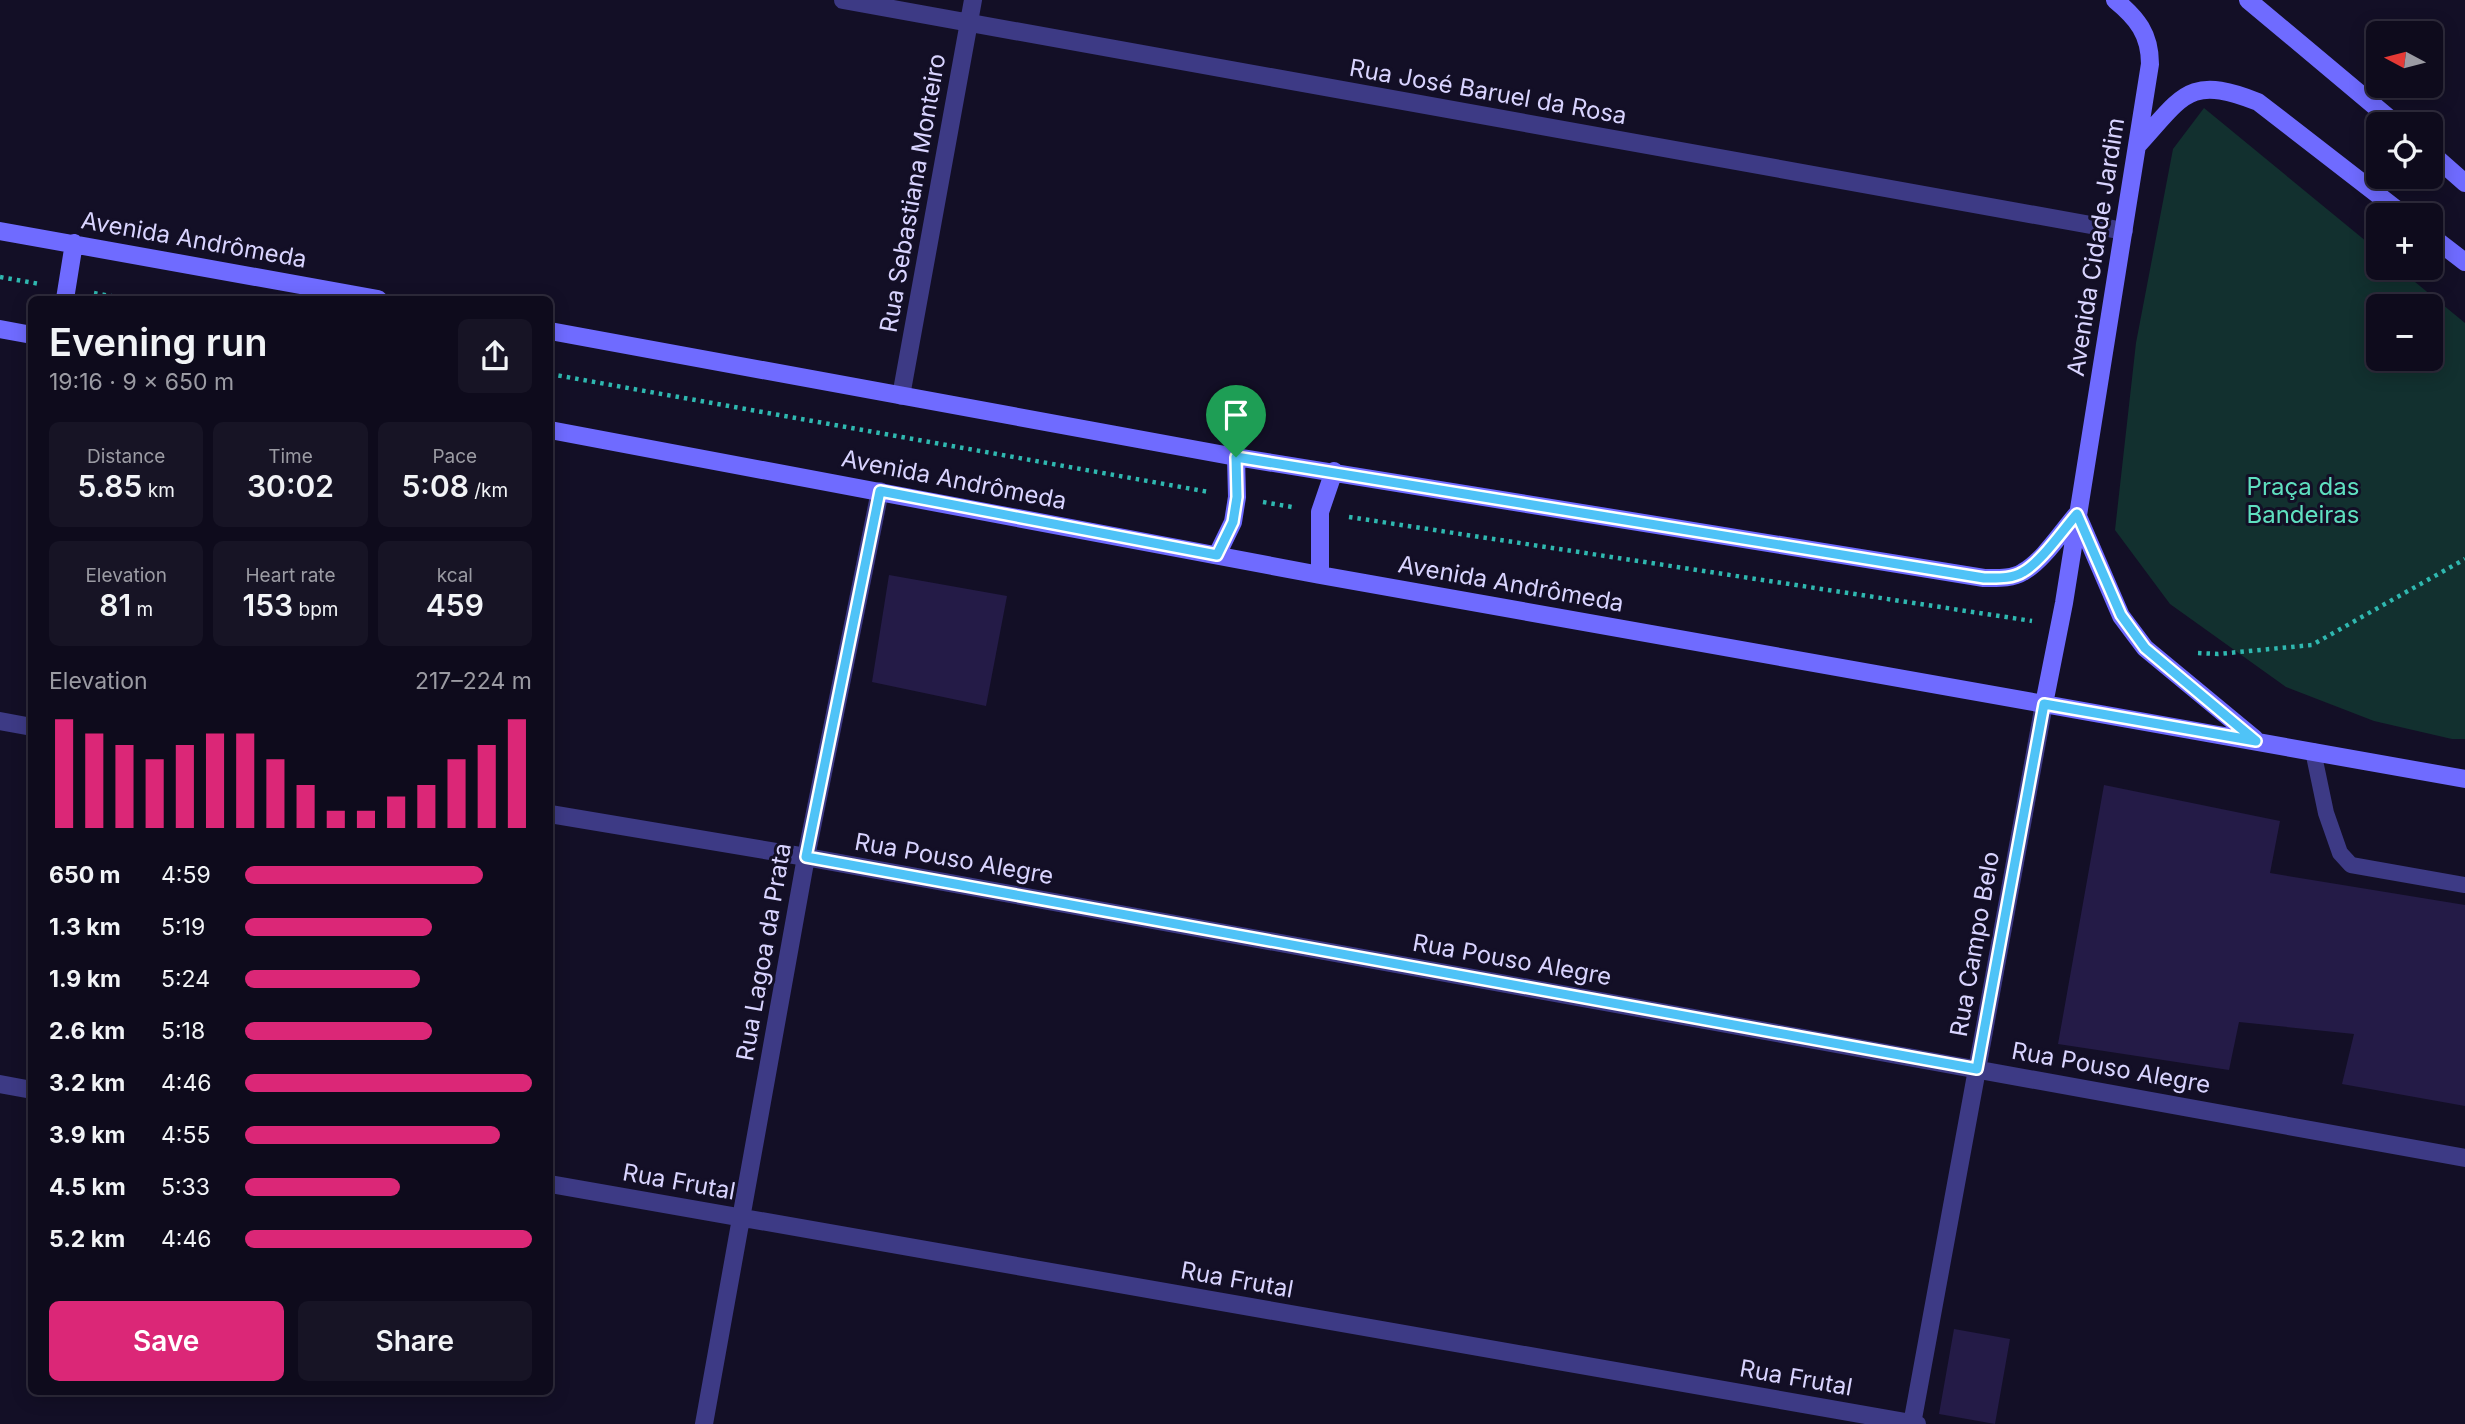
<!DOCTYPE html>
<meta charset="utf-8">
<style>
body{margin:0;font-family:Inter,sans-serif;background:#171425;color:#f1f3f6;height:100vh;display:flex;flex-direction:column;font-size:26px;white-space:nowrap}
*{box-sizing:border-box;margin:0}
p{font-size:23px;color:#9b9ba3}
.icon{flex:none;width:38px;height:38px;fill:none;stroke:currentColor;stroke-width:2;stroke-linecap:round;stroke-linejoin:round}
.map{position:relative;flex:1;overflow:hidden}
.details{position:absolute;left:28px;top:296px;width:525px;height:1099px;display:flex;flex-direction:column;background:#0e0b1c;border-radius:10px;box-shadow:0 4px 18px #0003,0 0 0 2px #2e2b3b}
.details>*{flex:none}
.needle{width:46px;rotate:277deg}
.buttons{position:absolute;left:2366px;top:21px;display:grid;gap:14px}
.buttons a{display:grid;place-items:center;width:77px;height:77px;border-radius:10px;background:#0e0b1c;box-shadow:0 4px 18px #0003,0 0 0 2px #2e2b3b;font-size:35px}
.pin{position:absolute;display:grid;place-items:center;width:60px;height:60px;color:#fff;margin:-72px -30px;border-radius:50% 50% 50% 0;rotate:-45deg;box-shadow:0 0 7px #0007}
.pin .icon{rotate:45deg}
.round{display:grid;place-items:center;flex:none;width:74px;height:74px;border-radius:10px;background:#171425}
.headline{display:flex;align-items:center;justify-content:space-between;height:119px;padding:0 21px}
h1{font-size:38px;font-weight:600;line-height:52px}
.stats{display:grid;grid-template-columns:repeat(3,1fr);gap:10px;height:119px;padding:7px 21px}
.stats div{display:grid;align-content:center;border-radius:10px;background:#171425;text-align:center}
.stats b{font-size:30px;font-weight:600}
.stats small{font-size:19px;font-weight:400}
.stats p{font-size:19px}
.chart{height:196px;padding:14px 21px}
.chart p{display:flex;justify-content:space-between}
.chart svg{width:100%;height:126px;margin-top:7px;stroke:#db2777;stroke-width:6}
.cta{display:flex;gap:14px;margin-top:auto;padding:14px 21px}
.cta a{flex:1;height:80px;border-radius:10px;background:#db2777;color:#fff;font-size:28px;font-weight:600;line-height:80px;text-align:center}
.cta a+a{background:#171425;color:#f1f3f6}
ul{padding:0 21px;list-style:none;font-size:23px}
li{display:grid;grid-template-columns:112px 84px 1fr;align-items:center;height:52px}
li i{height:18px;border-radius:9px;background:#db2777}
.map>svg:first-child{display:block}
.green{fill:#12302f;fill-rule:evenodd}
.building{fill:#241b47}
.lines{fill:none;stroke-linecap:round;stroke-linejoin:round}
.path{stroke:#2fb8b0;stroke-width:4.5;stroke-dasharray:3.5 5;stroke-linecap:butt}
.lane{stroke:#3d3a85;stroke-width:16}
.street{stroke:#3d3a85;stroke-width:18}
.secondary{stroke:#6f6bff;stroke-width:18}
.route-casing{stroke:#fff;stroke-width:14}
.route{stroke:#4fc3f7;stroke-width:9}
.labels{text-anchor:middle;stroke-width:6;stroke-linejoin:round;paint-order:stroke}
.street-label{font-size:24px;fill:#d9d4ff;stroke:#130f26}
.park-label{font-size:24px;fill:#5fe0c0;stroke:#130f26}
</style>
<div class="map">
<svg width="2465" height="1424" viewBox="0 0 2465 1424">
<rect width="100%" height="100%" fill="#130f26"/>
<path class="green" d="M2204,108L2378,251V268H2398L2465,323V739H2452L2374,721L2286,687L2170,604L2115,530L2136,343L2173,149ZM2378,306H2431V359H2378Z"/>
<path class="building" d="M889,575L1007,596L986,706L872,682Z
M2104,785L2280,821L2270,873L2465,905V1106L2342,1084L2354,1034L2239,1022L2229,1070L2058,1044Z
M1954,1329L2010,1339L1995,1424L1939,1414Z"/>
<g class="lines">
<path class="path" d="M0,277L40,284
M94,293L127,299
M550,374L1209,492
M1263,502L1292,507
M1349,517L2032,621
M2198,653L2218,654L2312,645L2465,559"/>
<path class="lane" d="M2313,751L2326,813L2340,853L2351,865L2465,885"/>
<path class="street" d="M843,0L2124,231
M901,396L973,0
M0,721L32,727
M550,814L806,857L2465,1158
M0,1084L32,1090
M550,1184L1917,1424
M704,1424L806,857L880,491
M1912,1424L2044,704"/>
<path class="secondary" d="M2248,0L2396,124
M2137,146C2183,96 2188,74 2258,102L2404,215
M2431,153L2465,183
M0,231L378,299
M2431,236L2465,262
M65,299L74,243
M0,329L32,335
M550,331L1236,457L1984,578C1997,578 2012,579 2023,572C2043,561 2062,531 2077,514
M550,430L1320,575L2465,779
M2077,514L2121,616L2145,648L2255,739
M1217,555L1233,522L1237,497L1236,457
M1320,575V512L1334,471
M2044,704L2064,603L2150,64C2150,34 2137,18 2115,0"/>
</g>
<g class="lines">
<g class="route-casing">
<path id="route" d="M1236,457L1984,578C1997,578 2012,579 2023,572C2042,561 2062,531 2077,514L2121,615L2145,648L2256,741L2044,704L1977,1069L806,857L880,491L1217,555L1233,522L1237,497Z"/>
</g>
<use href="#route" class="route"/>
</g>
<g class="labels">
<g class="street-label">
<text transform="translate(1488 92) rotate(10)" y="8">Rua José Baruel da Rosa</text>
<text transform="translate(913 193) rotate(-80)" y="8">Rua Sebastiana Monteiro</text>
<text transform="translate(194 240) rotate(10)" y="8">Avenida Andrômeda</text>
<text transform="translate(2096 247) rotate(-81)" y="8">Avenida Cidade Jardim</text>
<text transform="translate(954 480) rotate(11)" y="8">Avenida Andrômeda</text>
<text transform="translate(1511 584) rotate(10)" y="8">Avenida Andrômeda</text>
<text transform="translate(954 859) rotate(10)" y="8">Rua Pouso Alegre</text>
<text transform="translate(1975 944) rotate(-80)" y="8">Rua Campo Belo</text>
<text transform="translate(764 952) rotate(-80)" y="8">Rua Lagoa da Prata</text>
<text transform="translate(1512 960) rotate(10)" y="8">Rua Pouso Alegre</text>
<text transform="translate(2111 1068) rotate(10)" y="8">Rua Pouso Alegre</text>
<text transform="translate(679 1182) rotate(10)" y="8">Rua Frutal</text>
<text transform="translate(1237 1280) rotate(10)" y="8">Rua Frutal</text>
<text transform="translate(1796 1378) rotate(10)" y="8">Rua Frutal</text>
</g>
<g class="park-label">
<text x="2303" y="495">Praça das<tspan x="2303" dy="28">Bandeiras</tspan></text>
</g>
</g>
</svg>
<div class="buttons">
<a><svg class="needle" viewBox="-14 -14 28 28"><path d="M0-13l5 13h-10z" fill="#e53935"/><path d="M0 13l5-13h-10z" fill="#9b9ba3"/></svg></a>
<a><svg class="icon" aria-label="locate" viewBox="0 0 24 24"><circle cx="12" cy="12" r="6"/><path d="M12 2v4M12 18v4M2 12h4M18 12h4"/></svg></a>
<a>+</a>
<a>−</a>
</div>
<div class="pin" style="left:1236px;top:457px;background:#1e9e55"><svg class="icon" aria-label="arrive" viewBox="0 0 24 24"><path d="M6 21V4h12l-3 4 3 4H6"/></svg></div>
<section class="details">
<div class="headline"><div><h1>Evening run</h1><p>19:16 · 9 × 650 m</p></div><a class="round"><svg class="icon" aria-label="share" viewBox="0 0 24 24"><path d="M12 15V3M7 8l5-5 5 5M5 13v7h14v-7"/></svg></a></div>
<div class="stats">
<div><p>Distance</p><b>5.85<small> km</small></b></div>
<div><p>Time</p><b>30:02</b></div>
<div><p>Pace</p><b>5:08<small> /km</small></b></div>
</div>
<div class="stats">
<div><p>Elevation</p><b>81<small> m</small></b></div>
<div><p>Heart rate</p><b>153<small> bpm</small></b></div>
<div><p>kcal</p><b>459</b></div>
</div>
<div class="chart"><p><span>Elevation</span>217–224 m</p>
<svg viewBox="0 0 160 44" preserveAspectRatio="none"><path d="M5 44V6M15 44V11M25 44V15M35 44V20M45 44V15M55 44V11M65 44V11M75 44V20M85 44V29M95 44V38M105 44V38M115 44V33M125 44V29M135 44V20M145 44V15M155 44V6"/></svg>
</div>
<ul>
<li><b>650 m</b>4:59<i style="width:83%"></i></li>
<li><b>1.3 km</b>5:19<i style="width:65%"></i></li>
<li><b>1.9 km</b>5:24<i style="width:61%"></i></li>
<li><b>2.6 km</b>5:18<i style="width:65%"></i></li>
<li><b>3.2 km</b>4:46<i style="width:100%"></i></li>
<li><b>3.9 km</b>4:55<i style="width:89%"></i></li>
<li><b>4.5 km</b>5:33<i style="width:54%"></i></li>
<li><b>5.2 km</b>4:46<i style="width:100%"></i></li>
</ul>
<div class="cta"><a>Save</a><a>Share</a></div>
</section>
</div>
